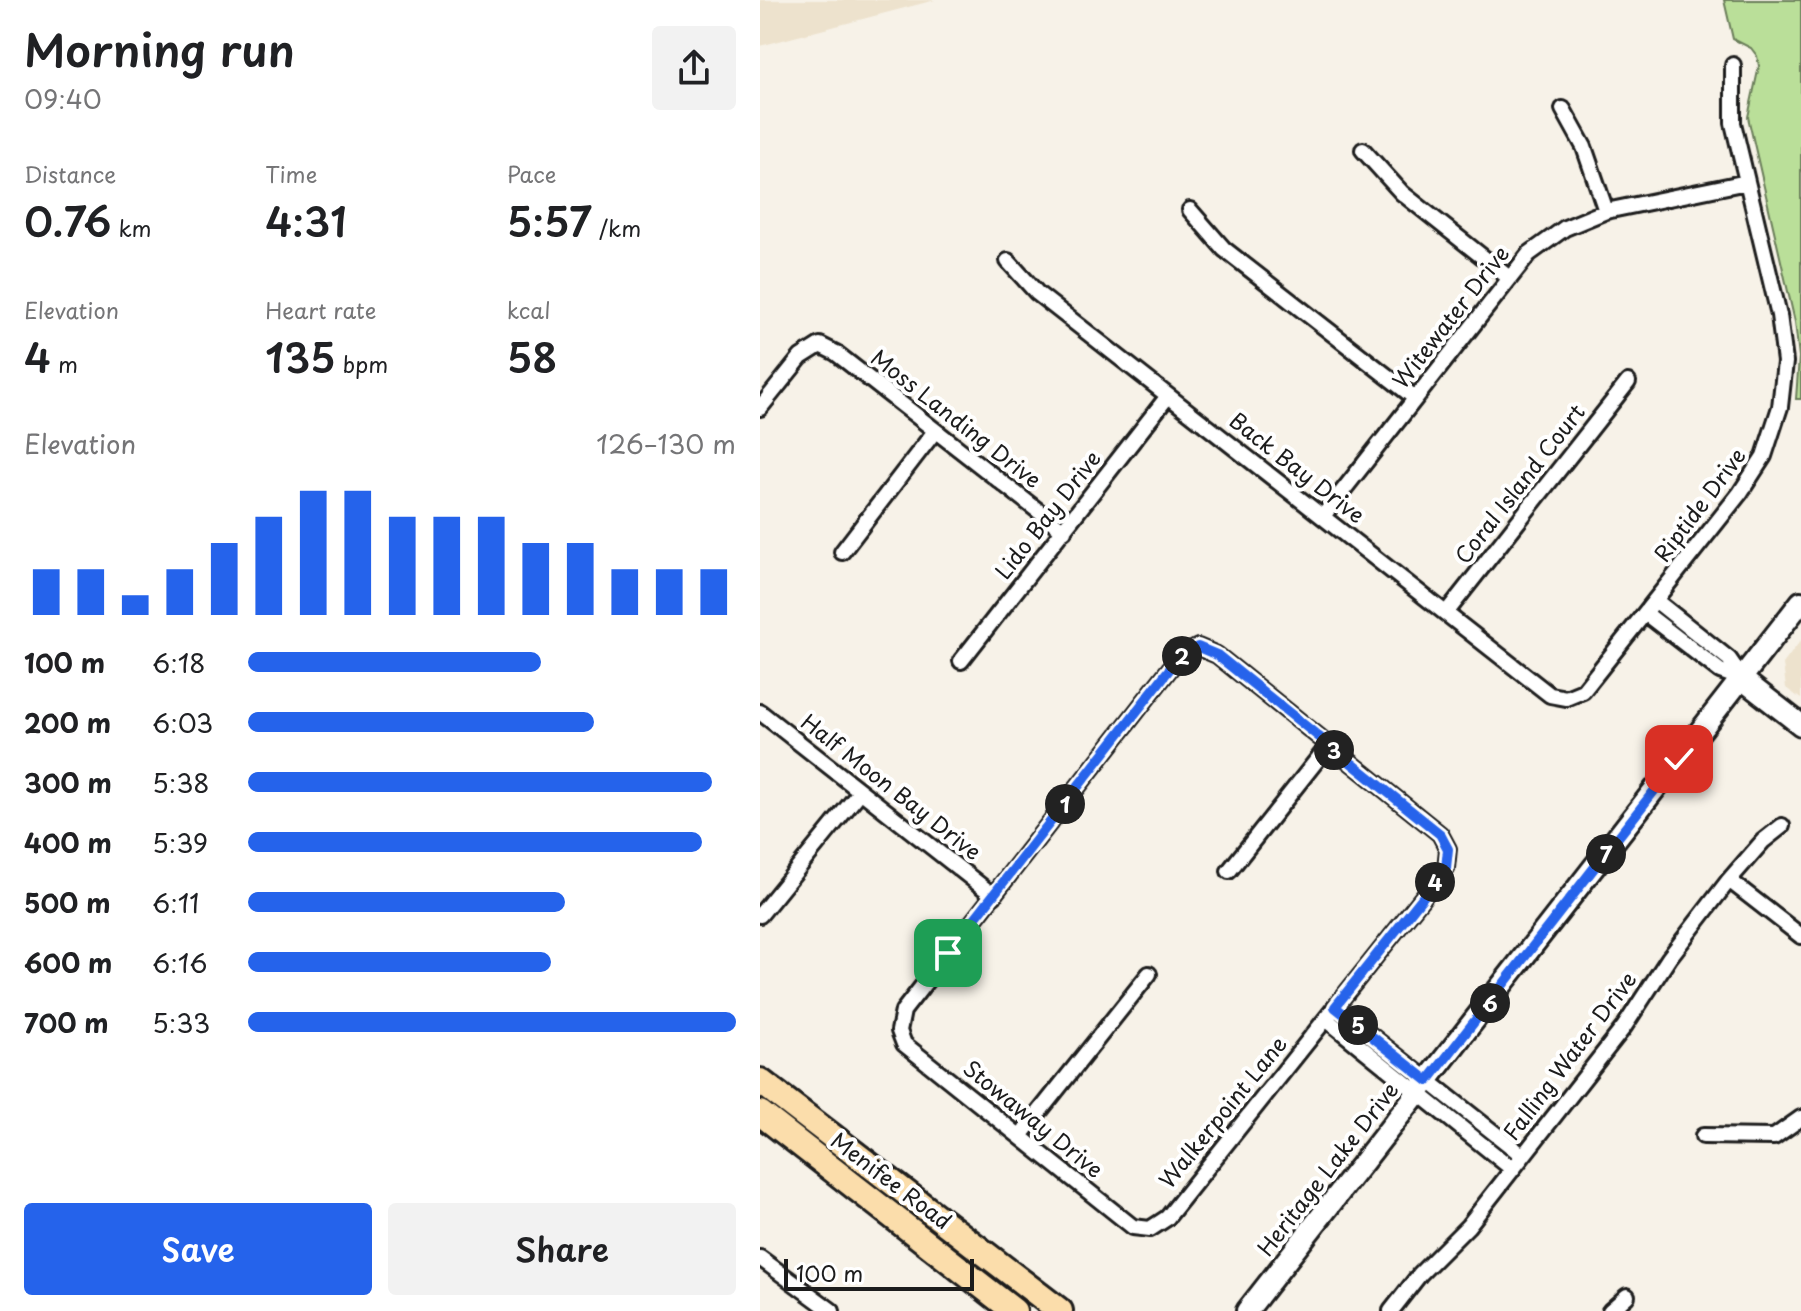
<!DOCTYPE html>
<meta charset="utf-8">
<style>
body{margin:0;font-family:"Playpen Sans",sans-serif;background:#f2f2f2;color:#202124;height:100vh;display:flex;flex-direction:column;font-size:30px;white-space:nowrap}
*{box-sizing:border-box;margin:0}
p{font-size:26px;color:#757577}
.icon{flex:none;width:44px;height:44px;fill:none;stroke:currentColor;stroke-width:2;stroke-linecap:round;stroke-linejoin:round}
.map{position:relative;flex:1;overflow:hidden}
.side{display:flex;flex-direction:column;background:#fff;width:760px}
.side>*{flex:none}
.scale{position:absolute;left:24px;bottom:20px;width:190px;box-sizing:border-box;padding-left:8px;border:4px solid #1c1c1c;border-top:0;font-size:22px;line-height:28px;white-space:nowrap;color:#1c1c1c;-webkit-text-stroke:6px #fff;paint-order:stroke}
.pin{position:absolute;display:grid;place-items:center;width:68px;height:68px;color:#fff;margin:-34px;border-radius:16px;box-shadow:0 4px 12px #0006}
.km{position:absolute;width:40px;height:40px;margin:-20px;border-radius:50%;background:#222;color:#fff;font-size:22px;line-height:40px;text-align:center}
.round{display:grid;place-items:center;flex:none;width:84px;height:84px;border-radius:8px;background:#f2f2f2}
.summary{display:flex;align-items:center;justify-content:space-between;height:136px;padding:0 24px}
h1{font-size:44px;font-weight:600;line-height:60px}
.metrics{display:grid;grid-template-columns:repeat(3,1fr);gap:12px;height:136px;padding:8px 24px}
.metrics div{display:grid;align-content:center}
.metrics b{font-size:40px;font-weight:600}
.metrics small{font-size:22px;font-weight:400}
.metrics p{font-size:22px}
.chart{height:224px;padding:16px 24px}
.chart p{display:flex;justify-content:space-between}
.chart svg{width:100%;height:144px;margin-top:8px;stroke:#2563eb;stroke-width:6}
.cta{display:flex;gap:16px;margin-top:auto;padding:16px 24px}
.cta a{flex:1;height:92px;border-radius:8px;background:#2563eb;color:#fff;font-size:32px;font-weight:600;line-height:92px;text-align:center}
.cta a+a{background:#f2f2f2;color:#202124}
ul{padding:0 24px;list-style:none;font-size:26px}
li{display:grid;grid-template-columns:128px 96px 1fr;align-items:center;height:60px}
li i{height:20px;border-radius:10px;background:#2563eb}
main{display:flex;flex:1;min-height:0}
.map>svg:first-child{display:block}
.built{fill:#ede2cd}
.green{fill:#badf99;stroke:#6b7e5a;stroke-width:2}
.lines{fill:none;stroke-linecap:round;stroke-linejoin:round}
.street-casing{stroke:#1c1c1c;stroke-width:20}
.secondary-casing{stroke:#1c1c1c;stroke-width:26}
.primary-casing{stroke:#1c1c1c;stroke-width:30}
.street{stroke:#fff;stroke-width:14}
.secondary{stroke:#fff;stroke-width:20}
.primary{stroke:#fbddab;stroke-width:24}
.route-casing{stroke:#fff;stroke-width:16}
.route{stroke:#2563eb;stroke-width:10}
.labels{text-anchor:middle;stroke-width:8;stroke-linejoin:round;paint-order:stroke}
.street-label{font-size:22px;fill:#1c1c1c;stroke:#fff}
</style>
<main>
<section class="side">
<div class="summary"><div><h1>Morning run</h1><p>09:40</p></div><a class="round"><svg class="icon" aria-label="share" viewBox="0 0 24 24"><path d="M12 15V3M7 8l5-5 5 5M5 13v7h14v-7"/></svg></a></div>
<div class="metrics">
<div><p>Distance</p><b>0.76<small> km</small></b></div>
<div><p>Time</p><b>4:31</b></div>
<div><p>Pace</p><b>5:57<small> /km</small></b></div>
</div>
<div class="metrics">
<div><p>Elevation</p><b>4<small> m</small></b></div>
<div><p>Heart rate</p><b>135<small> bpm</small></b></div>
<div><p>kcal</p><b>58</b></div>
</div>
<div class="chart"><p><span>Elevation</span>126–130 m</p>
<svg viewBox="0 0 160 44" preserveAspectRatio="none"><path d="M5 44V30M15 44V30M25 44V38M35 44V30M45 44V22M55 44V14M65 44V6M75 44V6M85 44V14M95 44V14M105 44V14M115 44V22M125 44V22M135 44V30M145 44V30M155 44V30"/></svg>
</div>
<ul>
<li><b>100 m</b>6:18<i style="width:60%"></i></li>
<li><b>200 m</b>6:03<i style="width:71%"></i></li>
<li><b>300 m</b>5:38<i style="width:95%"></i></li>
<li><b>400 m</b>5:39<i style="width:93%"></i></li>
<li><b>500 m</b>6:11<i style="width:65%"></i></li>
<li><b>600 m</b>6:16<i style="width:62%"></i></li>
<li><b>700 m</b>5:33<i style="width:100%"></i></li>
</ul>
<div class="cta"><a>Save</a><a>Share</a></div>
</section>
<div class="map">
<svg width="1041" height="1311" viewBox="0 0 1041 1311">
<rect width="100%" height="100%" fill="#f7f2e8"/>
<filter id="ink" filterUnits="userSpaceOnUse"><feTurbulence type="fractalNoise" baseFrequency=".0125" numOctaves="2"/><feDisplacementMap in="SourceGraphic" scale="16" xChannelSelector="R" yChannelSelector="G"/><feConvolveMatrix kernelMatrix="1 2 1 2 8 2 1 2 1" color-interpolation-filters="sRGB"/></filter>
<g filter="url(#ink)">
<path class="built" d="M0,0H175L0,46Z
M1041,640V699L1026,688L1023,664Z"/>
<path class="green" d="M964,0H1041V399H1036L1039,357L1035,322L988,117L999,66L997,56L991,48L973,39Z"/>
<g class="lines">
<g class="street-casing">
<path id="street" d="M803,109L824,147L846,211
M603,150L642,193L748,277
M430,210L464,249L655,398
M248,261L277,293L790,695L806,698L823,691L980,493L1004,456L1020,407L1025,362L1019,315L973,123V65
M0,408L41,357L60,345L76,353L304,531
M563,516L769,254L805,228L846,211L987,182
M82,552L175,431
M895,600L969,659L982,678
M686,613L868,382
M885,613L960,671L982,679
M438,647L457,655L680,834L688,849L686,868L407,1218L390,1229L373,1227L144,1044L139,1031L143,1011L419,657Z
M201,661L408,396
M0,712L234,896
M469,871L568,746
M969,880L1041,936
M0,915L100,792
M575,1007L762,1155
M566,1019L751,1168
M260,1136L389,974
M943,1136L1014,1137L1041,1118
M0,1258L72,1311
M631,1311L660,1274L708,1226L864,1027L909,958L969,880L1003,841L1022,826
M850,1311L867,1296"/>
</g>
<g class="secondary-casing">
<path id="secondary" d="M982,679L1041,725
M487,1311L1041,602"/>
</g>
<g class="primary-casing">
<path id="primary" d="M0,1081L300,1311
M0,1113L254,1311"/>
</g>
<use href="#street" class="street"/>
<use href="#secondary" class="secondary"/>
<use href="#primary" class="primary"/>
</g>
</g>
<g class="lines" filter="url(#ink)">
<g class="route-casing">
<path id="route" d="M188,953L419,657L438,647L457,655L680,834L688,849L686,868L575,1007L668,1081L919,759"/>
</g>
<use href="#route" class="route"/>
</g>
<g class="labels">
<g class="street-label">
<text transform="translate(691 317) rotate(-52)" y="8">Witewater Drive</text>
<text transform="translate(196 419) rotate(38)" y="8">Moss Landing Drive</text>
<text transform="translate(537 468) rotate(38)" y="8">Back Bay Drive</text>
<text transform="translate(760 484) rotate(-52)" y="8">Coral Island Court</text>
<text transform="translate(940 505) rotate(-53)" y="8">Riptide Drive</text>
<text transform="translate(288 515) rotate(-52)" y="8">Lido Bay Drive</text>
<text transform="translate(131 787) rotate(38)" y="8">Half Moon Bay Drive</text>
<text transform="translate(810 1056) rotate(-53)" y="8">Falling Water Drive</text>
<text transform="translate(463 1112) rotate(-51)" y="8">Walkerpoint Lane</text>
<text transform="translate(273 1119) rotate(39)" y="8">Stowaway Drive</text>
<text transform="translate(568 1169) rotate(-52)" y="8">Heritage Lake Drive</text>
<text transform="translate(131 1181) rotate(37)" y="8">Menifee Road</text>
</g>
</g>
</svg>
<div class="scale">100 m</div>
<div class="pin" style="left:188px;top:953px;background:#1e9e55"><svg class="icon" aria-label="arrive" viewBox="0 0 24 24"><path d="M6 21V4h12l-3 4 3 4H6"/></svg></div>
<div class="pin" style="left:919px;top:759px;background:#d93025"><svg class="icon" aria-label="check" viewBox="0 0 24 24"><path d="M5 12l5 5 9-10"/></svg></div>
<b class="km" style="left:305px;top:804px">1</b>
<b class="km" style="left:422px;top:656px">2</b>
<b class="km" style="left:574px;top:750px">3</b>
<b class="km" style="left:675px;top:882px">4</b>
<b class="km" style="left:598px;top:1025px">5</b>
<b class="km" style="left:730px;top:1003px">6</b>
<b class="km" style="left:846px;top:854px">7</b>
</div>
</main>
